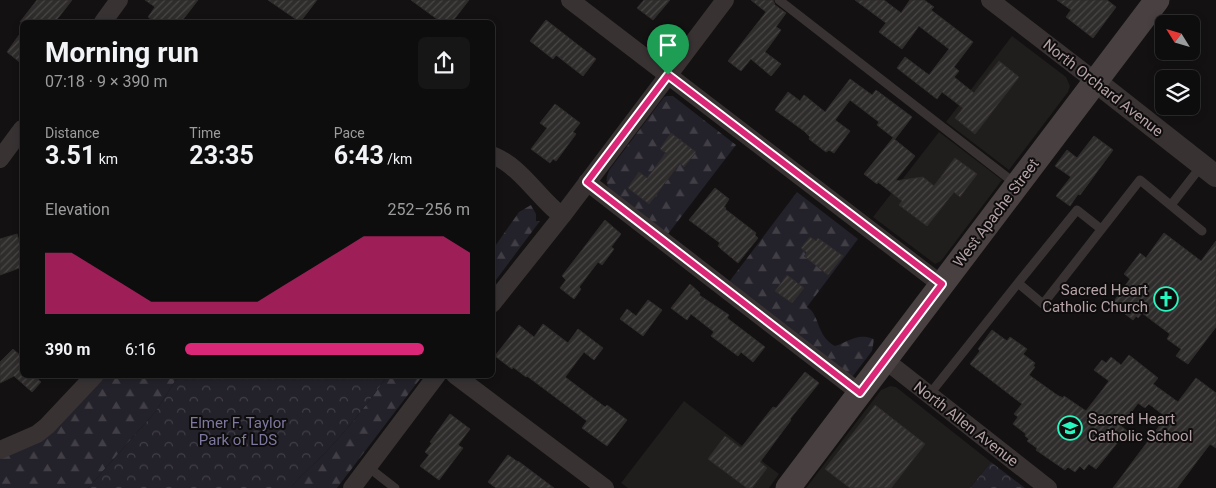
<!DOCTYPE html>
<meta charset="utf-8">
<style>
body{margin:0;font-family:Roboto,sans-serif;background:#171616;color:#f1f3f6;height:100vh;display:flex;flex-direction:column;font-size:19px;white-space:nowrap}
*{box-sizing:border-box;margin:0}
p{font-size:16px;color:#9b9c9d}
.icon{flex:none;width:28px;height:28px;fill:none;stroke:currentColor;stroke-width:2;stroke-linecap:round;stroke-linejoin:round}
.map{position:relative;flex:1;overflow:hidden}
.sheet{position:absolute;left:20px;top:20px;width:475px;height:358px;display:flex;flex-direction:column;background:#0e0d0d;border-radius:8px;box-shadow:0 2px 8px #0003,0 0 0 1px #2e2d2e}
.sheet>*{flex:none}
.needle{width:32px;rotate:307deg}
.fabs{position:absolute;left:1155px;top:15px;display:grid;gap:10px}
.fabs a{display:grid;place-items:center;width:45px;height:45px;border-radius:8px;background:#0e0d0d;box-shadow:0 2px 8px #0003,0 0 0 1px #2e2d2e;font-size:25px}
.pin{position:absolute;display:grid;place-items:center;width:42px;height:42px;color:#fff;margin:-51px -21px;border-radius:50% 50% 50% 0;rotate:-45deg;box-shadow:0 0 5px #0007}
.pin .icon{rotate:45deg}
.round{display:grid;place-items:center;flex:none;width:52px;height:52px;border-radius:8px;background:#171616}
.head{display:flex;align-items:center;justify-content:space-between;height:85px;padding:0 25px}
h1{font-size:28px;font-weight:700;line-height:38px}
.stats{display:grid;grid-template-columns:repeat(3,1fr);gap:8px;height:85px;padding:5px 25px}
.stats div{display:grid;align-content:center}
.stats b{font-size:25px;font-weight:700}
.stats small{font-size:14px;font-weight:400}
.stats p{font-size:14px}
.chart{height:140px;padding:10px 25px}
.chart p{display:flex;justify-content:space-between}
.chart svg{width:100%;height:90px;margin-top:5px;fill:#db2777;opacity:.7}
ul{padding:0 25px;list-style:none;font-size:16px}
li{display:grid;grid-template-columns:80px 60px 1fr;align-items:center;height:38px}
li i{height:12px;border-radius:6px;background:#db2777}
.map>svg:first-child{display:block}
.built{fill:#201d1d}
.forest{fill:url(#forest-firs)}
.park{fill:url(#park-crowns)}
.building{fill:url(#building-hatch);stroke:#2f2b2b}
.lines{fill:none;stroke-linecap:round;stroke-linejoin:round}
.service{stroke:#383233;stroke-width:9}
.minor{stroke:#383233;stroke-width:18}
.tertiary{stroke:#383233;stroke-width:22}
.secondary{stroke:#484041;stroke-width:25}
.route-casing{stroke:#fff;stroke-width:10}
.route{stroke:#db2777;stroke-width:6}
.labels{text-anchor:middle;stroke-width:4;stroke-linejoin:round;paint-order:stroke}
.street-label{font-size:15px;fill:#b4a2a6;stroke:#0e0c0c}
.poi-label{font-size:15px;fill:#b4a2a6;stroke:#0e0c0c;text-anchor:end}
.park-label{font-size:15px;fill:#7d789f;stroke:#0e0c0c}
</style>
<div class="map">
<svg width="1216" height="488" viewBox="0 0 1216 488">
<defs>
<pattern id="forest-firs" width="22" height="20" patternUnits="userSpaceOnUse" patternTransform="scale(1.25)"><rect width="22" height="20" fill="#23212a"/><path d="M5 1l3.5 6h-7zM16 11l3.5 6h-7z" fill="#413e46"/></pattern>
<pattern id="park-crowns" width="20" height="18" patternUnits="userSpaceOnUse" patternTransform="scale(1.25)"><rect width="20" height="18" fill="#23212a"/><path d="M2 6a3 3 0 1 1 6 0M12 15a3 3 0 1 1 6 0" fill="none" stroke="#413e46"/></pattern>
<pattern id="building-hatch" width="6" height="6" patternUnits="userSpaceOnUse" patternTransform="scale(1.25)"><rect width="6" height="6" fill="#2f2c2c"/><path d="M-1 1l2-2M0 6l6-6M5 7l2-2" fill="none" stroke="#4b4748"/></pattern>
</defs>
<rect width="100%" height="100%" fill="#131111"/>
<path class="built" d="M1012,36L1066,77L1070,86L1068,92L1009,170L946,122Z
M939,132L1002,180L941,261L935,264L873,217Z
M890,386L896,387L991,462L970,488H806L881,390Z
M684,401L779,474L769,488H628L621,483Z"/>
<path class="forest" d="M667,96H673L736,145L668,234L610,190C605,183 606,176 610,169L664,97Z
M797,192L858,239L807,307C820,314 816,336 835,346C851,341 856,333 874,339L872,351L853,376H850L729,282Z
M531,205L536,214V221H540L493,284V249L519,212Z
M105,375H179L156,411L88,488H0V458L58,426Z
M388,375H423L337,488H291C300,475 313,466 324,454C348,429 368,403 388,375Z"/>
<path class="park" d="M179,375H388C368,403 348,429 324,454C313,466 300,475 291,488H88L156,411Z
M991,462L1025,488H970Z"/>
<path class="building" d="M37,0H72L55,22H20Z
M145,0H198L181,22H155L148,17L155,7Z
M268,0H317L300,22Z
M411,0H469L452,22H441Z
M644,0H670L653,20L637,8Z
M751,0H773L775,5L786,13L776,27L781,30L765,52L781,64L771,76L751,59L741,71L728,61L766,12Z
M855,0H884L901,13L910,0H924L934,7L931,10L973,42L954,67L959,71L954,77L974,93L999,61L1019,77L975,134L955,118L963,108L942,92L937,99L897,68L905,57L929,75L949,49L919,26L902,49L879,32L886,23Z
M1057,0H1107L1116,7L1093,38L1066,17L1071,10Z
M546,20L596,59L583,76L556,55L553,59L530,41Z
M22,31V64L7,52Z
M850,79L872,95L876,90L912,117L895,139L877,125L879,122L850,100L835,120L850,131L834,153L829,150L826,152L809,139L810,137L804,131L775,110L788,92L800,101L804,95L825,112Z
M555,104L580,123L573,132L576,134L556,161L553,159L550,163L531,149L547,128L540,123Z
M671,133L696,152L684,167L680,163L649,204L628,188L639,172L647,178L666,153L660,149Z
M1094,136L1113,150L1080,195L1078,194L1070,206L1056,196L1071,177L1055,166L1067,150L1077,158Z
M893,138L915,156L895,181L923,177L934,186L955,158L977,174L960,197L954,192L927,226L899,205L902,201L878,182L877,184L864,174Z
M715,188L729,199L724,207L726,208L725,209L756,233L755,235L758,238L738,263L721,249L718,246L720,243L689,220Z
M605,220L621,234L611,247L614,249L602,265L598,262L579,287L581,289L574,299L560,288L566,280L562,276Z
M1164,233L1201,261L1216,241V327L1188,364L1176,356L1181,349L1167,339L1170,334L1142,313L1138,318L1136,316L1133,320L1112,304L1130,279L1124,274L1140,253L1146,258L1148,255Z
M17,234L22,252V267L0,275V239Z
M810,237L816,241L818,238L843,256L828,275L804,256L807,253L801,248Z
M787,275L804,288L792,303L775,291Z
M690,284L700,293L699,295L729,315L727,318L765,347L753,362L741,352L738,356L711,336L714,332L691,314L687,320L671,308Z
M648,300L662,310L643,336L620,319L627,309L636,316Z
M543,324L568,343L578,329L603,348L594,360L584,352L565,377L605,407L607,405L627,420L607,446L582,428L587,421L527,376L526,377L513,367L512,369L495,356L519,325L534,337Z
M992,330L1007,341L1010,337L1027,349L1023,354L1035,363L1033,366L1035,367L1029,375L1057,395L1063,398L1064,396L1086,411L1109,381L1094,370L1102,360L1106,363L1111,357L1121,365L1129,355L1158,378L1153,384L1178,402L1196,378L1216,393V448L1210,444L1177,488H1113L1166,417L1149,404L1145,408L1138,403L1121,426L1127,431L1096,469L1089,464L1084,470L1080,466L1075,472L1068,467L1065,470L1036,450L1037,448L1027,441L1029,439L1025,436L1026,434L1013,424L1018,417L1014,414L1022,404L970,364L980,351L978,349Z
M13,349L22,357V375H33L41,382L32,392L14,376L0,383V362Z
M805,372L819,383L790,419L791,420L760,462L767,468L752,488H747L708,459L725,436L741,448L773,407L776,408Z
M875,405L925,444L891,488H850L825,469Z
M450,414L470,429L458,445L463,448L439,480L420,466L429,455L425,452L432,443L430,442Z
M508,455L518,462V461L554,488H496L488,482Z"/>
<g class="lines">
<path class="service" d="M779,0L1017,185
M1171,205L1202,165
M1018,283L1077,210L1101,229
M929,395L1018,283L1043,304L1140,180L1202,231
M368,467L395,488"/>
<path class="minor" d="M570,0L942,285
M990,0L1095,81
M103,22L119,0
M492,155C522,167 537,197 562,216
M0,159L22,129
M587,182L860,393
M492,304L562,216L725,0
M885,360L1048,488
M455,375L605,488
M0,450L37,434L47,426L95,375
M352,488L437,375"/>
<path class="tertiary" d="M1095,81L1216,176"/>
<path class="secondary" d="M788,488L1157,0"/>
</g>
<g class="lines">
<g class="route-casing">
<path id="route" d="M668,75L942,284L860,393L587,182Z"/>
</g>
<use href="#route" class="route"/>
</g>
<defs>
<g id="church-ring" transform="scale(1.25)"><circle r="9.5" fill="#0e0c0c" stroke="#27f5bd" stroke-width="1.5"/><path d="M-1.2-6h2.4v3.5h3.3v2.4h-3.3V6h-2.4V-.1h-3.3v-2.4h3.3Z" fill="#27f5bd"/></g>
<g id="school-ring" transform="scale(1.25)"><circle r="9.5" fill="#0e0c0c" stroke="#27f5bd" stroke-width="1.5"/><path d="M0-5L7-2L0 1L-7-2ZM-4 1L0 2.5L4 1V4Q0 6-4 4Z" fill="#27f5bd"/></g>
</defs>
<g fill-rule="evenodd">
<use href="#church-ring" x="1166" y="299"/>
<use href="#school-ring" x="1070" y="428"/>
</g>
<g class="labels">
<g class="street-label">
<text transform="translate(1103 88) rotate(38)" y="5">North Orchard Avenue</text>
<text transform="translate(996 213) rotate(-53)" y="5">West Apache Street</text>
<text transform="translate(966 424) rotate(38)" y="5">North Allen Avenue</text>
</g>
<g class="poi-label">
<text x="1148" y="295">Sacred Heart<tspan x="1148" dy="17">Catholic Church</tspan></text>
<text x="1088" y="424" text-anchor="start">Sacred Heart<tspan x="1088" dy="17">Catholic School</tspan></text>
</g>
<g class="park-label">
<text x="238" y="428">Elmer F. Taylor<tspan x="238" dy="17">Park of LDS</tspan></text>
</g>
</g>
</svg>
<div class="fabs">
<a><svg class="needle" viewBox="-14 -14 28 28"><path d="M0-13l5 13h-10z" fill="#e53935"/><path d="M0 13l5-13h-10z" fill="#9b9c9d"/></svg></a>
<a><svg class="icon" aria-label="layers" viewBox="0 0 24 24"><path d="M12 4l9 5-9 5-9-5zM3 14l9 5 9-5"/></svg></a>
</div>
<div class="pin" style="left:668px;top:75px;background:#1e9e55"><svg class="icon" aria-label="arrive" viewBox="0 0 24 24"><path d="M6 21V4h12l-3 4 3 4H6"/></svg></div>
<section class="sheet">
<div class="head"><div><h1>Morning run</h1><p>07:18 · 9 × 390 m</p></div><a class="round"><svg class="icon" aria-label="share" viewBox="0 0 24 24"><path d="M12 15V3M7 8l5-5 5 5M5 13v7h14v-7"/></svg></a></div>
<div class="stats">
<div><p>Distance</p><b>3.51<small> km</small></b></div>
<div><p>Time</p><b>23:35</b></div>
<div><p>Pace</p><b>6:43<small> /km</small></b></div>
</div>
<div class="chart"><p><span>Elevation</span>252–256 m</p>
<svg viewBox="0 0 160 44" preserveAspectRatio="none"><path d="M0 44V14L10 14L20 22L30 30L40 38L50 38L60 38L70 38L80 38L90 30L100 22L110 14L120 6L130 6L140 6L150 6L160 14V44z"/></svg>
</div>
<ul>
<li><b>390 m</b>6:16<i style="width:84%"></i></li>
</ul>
</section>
</div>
